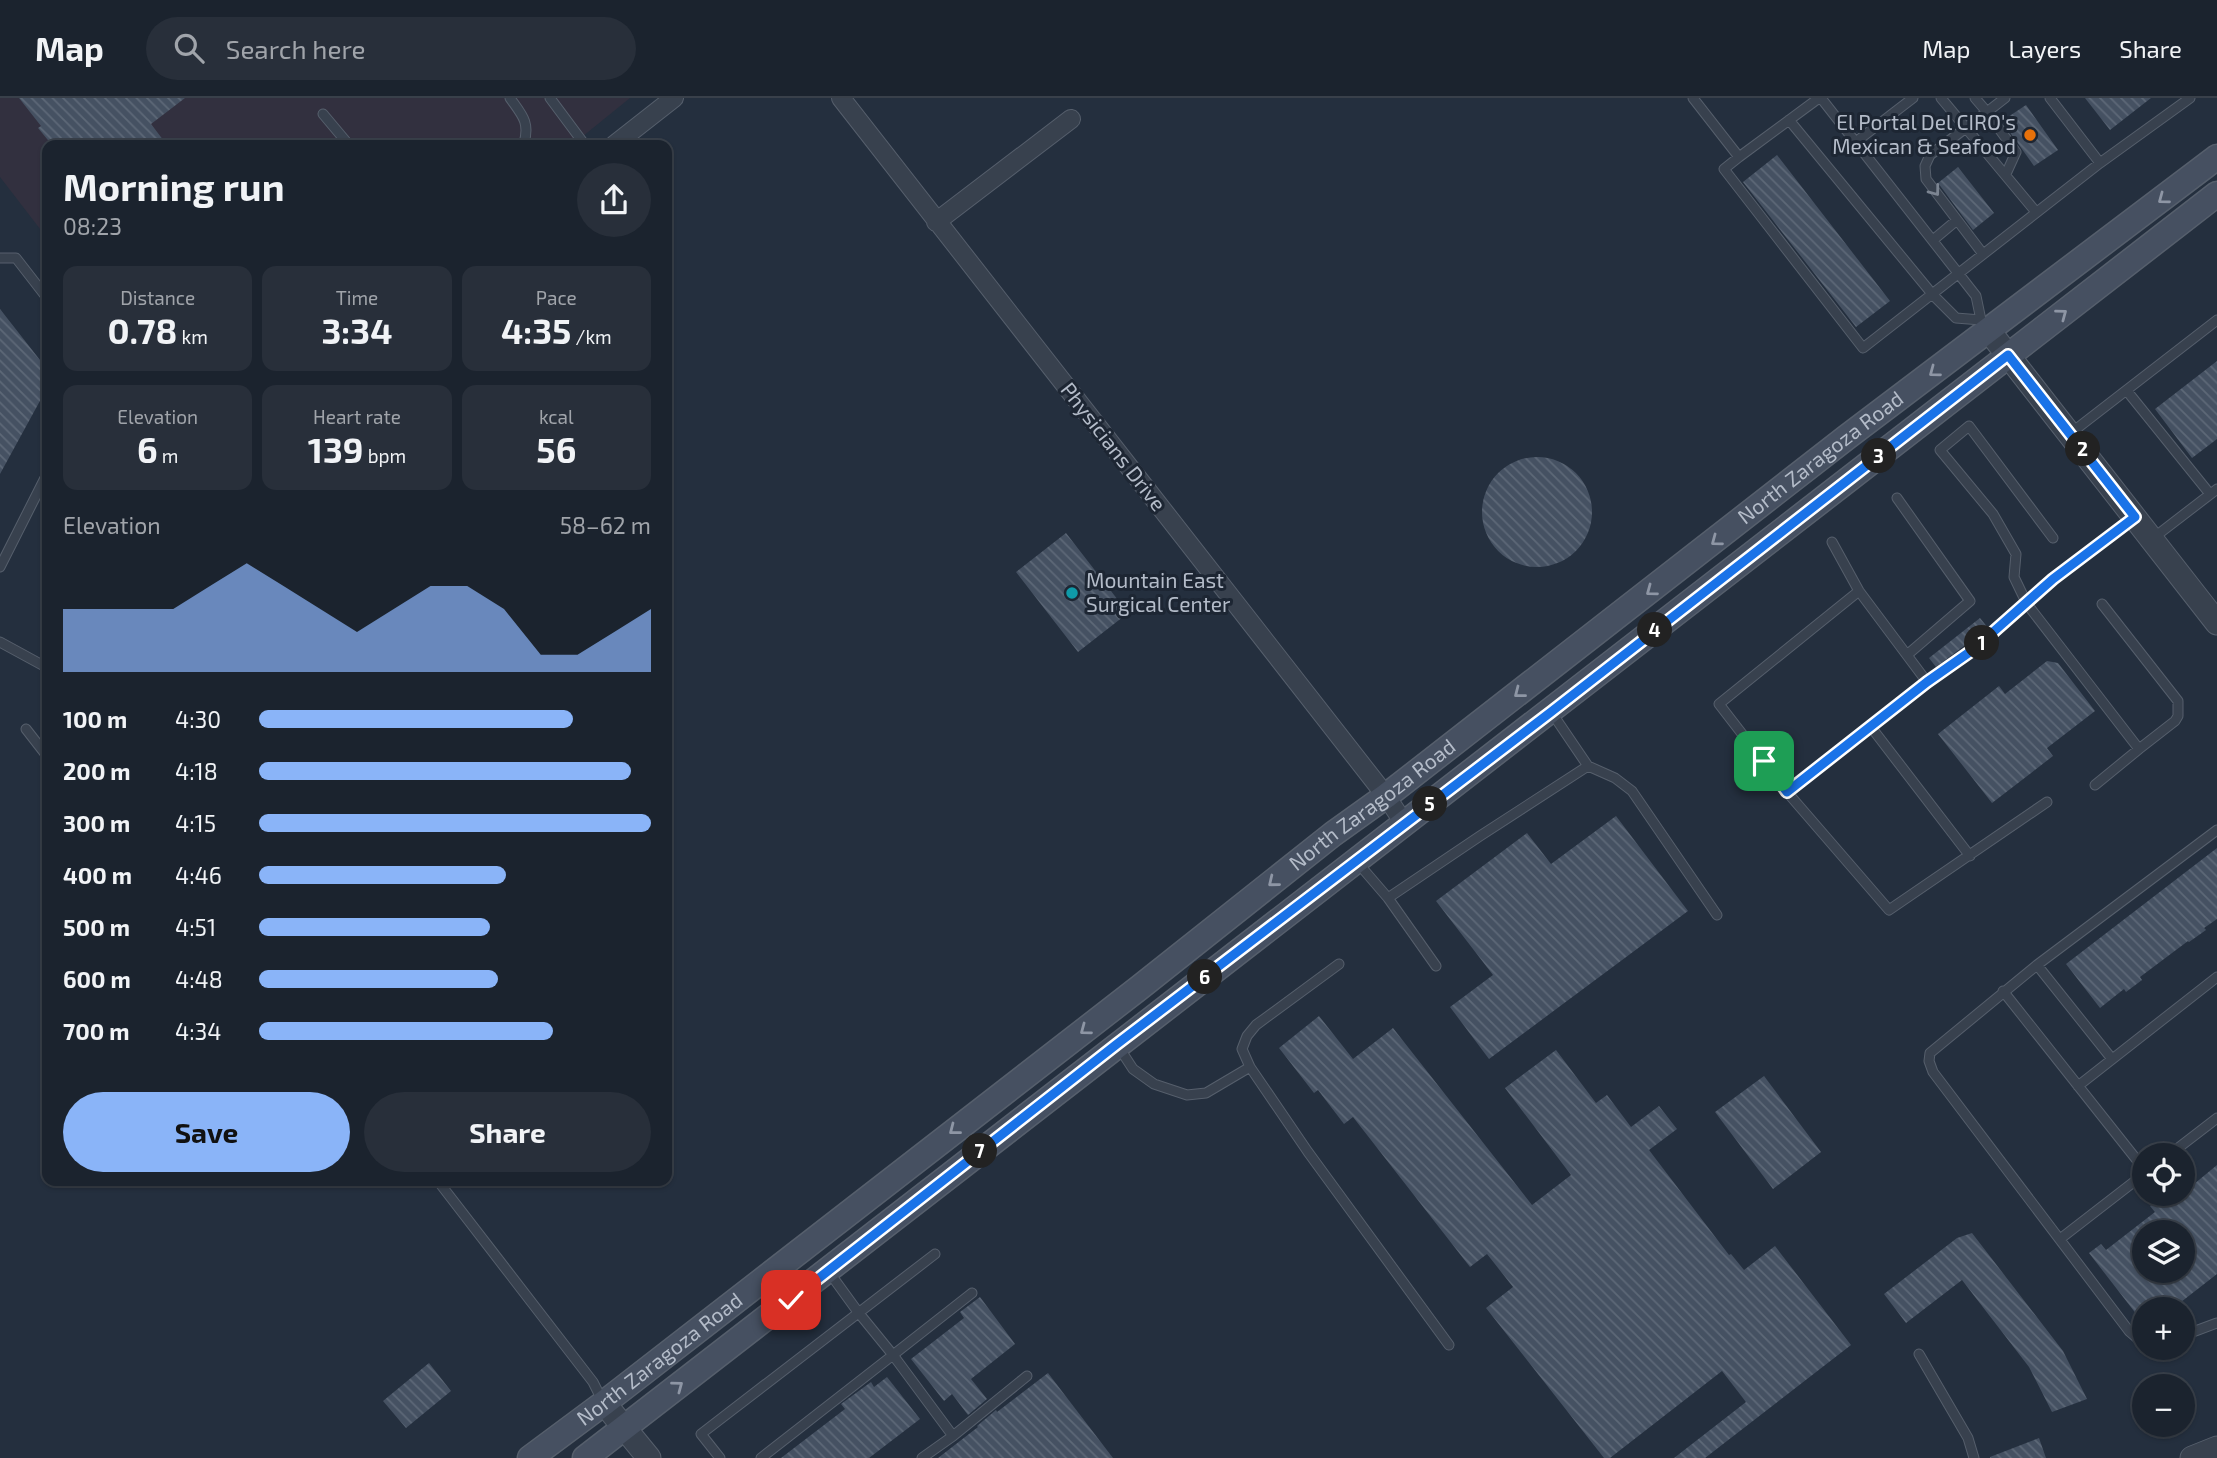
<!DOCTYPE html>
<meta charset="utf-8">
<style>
body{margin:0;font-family:"Exo 2",sans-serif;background:#282f3a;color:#f1f3f6;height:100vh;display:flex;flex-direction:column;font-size:26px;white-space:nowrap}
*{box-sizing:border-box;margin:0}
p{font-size:23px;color:#a0a4aa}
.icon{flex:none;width:38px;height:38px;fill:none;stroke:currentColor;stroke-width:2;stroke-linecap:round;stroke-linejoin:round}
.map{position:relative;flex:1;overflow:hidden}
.panel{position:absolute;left:42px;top:42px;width:630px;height:1046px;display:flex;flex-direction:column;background:#1b232e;border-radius:14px;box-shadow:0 2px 5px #0004,0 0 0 2px #39404a}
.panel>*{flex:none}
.tools{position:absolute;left:2132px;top:1045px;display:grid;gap:14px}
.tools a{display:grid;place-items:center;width:63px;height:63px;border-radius:50%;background:#1b232e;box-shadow:0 2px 5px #0004,0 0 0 2px #39404a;font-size:35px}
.pin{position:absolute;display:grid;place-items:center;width:60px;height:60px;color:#fff;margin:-30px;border-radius:14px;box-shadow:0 4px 10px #0006}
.km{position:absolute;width:35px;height:35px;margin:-18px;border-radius:50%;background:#222;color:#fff;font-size:19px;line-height:35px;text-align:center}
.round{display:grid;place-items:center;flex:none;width:74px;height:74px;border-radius:37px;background:#282f3a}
.summary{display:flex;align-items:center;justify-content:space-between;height:119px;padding:0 21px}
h1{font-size:38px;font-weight:700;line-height:52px}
.figures{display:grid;grid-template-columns:repeat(3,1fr);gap:10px;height:119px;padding:7px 21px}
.figures div{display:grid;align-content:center;border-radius:14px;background:#282f3a;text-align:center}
.figures b{font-size:35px;font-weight:700}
.figures small{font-size:19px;font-weight:400}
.figures p{font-size:19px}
.chart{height:196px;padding:14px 21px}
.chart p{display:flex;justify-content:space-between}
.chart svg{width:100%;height:126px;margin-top:7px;fill:#8ab4f8;opacity:.7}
.button{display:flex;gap:14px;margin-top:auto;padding:14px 21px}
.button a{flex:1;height:80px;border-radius:42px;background:#8ab4f8;color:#111;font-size:28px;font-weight:700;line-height:80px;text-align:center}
.button a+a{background:#282f3a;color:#f1f3f6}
ul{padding:0 21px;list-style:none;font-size:23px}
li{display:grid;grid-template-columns:112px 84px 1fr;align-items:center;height:52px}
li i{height:18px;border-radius:9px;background:#8ab4f8}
header{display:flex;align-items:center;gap:42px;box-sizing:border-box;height:98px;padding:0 35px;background:#1b232e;border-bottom:2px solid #39404a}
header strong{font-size:33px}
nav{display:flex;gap:38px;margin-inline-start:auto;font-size:24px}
.search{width:490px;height:63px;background:#282f3a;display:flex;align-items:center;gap:18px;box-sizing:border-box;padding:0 24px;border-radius:38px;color:#a0a4aa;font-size:26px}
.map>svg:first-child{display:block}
.medical{fill:#32303f}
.building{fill:url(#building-back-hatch);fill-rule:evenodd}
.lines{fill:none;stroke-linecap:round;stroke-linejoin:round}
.service-casing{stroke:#565f6c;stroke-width:11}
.minor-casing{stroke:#565f6c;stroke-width:20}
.tertiary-casing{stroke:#565f6c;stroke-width:25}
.secondary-casing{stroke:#565f6c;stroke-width:27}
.service{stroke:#38414e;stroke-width:9}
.minor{stroke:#38414e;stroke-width:18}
.tertiary{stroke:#38414e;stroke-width:23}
.secondary{stroke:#465061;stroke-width:24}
.oneway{stroke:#7c8592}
.oneway2{stroke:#8e96a5}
.route-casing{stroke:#fff;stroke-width:14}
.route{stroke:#1a73e8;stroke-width:9}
.food-dot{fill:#e8710a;stroke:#1d2633;stroke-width:2.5}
.culture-dot{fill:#0f9aa8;stroke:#1d2633;stroke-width:2.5}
.labels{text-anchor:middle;stroke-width:6;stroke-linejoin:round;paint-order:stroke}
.poi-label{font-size:21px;fill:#b4bcc9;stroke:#1d2633;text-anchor:end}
.street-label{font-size:21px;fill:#b4bcc9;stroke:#1d2633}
</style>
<header>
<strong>Map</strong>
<div class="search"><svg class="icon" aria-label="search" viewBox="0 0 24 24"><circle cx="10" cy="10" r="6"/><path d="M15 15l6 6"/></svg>Search here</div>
<nav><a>Map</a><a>Layers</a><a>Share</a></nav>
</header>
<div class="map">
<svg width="2217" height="1360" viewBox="0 0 2217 1360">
<defs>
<pattern id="building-back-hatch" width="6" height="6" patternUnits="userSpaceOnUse" patternTransform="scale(1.75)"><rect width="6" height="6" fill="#455162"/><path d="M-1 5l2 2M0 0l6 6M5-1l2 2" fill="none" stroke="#5d6877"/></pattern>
</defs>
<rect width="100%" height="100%" fill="#242f3e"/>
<path class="medical" d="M0,0H630L572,47H47V140L0,79Z"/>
<path class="building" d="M19,0H185L151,26L167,47H52L38,30L41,28Z
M2085,0H2151L2110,32Z
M2026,7L2058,52L2034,68L2002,23Z
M1777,57L1890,203L1856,229L1743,84Z
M1958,69L1994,115L1973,132L1938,85Z
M0,211L47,271V290L0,376Z
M2217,263V341L2192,360L2155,311Z
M1482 414a55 55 0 1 1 110 0a55 55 0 1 1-110 0Z
M1066,435L1128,515L1078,554L1016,474Z
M1980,520L1988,530L1936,569L1929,560Z
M2047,563L2058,565L2095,613L2047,650L2053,658L1992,705L1938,636L1999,588L2005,596Z
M1616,718L1688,813L1489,961L1450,909L1493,877L1436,803L1527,735L1551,766Z
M2217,750V821L2204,830L2206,832L2189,844L2188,843L2140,879L2142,882L2126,894L2124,891L2100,910L2066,866Z
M1319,918L1353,961L1393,930L1532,1107L1571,1077L1505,990L1556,952L1596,1005L1607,997L1631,1029L1659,1008L1677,1031L1649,1052L1729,1157L1731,1156L1744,1172L1775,1148L1851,1247L1705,1360H1674L1746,1304L1722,1273L1610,1360H1604L1486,1210L1513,1189L1487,1156L1470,1169L1353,1019L1344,1026L1318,992L1314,995L1279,950Z
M1764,978L1821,1054L1773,1091L1715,1014Z
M2217,1067V1176L2172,1211H2144V1226L2089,1155L2101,1146L2106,1152L2155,1114L2150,1108L2164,1097L2170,1103L2182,1096ZM2144,1134H2182V1172H2144Z
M1972,1135L2063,1253L2087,1301L2052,1314L2029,1269L1962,1182L1906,1225L1884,1196L1957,1140Z
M980,1199L1015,1246L971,1281L987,1301L968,1317L952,1296L944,1303L911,1261L964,1220L960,1214Z
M429,1265L451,1293L406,1330L383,1303Z
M1048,1275L1113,1360H938L978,1329L977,1328L996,1312L997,1314Z
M887,1279L920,1321L869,1360H781L845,1311L841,1306L871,1284L874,1289Z
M2039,1340L2046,1360H1990V1359Z"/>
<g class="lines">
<g class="service-casing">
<path id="service" d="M510,0C522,17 530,24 524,45L520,47
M550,0L585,47
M1693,0L1739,59L1819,0
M1821,0L1976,198L1981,222L1986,229
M1941,0L2036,114
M1975,0L1987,14L1930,57L1925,68L1926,81L1983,156
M2005,0L1987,14L2016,54L2006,76
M2050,0L2100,65
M323,16L349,47
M1789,22L1933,197L1956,220L1981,222
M1857,43L1913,0
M1739,59L1724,71L1863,250L2100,65L2190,0
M1933,142L1957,122
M0,160H16L47,200
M2127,293L2210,396
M2071,335L2217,222
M1897,400L1970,503L1907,557
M2152,441L2217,391
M1832,444L1859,493L1927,584
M0,469L47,376
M2102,506L2178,603V618L2175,623L2139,651L2027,506L2053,481L2134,420
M0,544L44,568L47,572
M1552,615L1588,668L1615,680L1632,693L1717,817
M1871,629L1970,758
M26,631L47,658
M2095,687L2139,651
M1787,694L1719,606L1859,493
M2047,704L1889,812L1787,694L1927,584L1974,551L2027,506L2014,479L2016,456L1993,416L1940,352L1969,328L2053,440
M1357,764L1388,800L1436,868
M1388,800L1480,738L1588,668
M2037,867L2112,961
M2003,893L2144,1071
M1118,948L1133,971L1154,986L1187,997L1206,995L1250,969L1308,1054L1449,1247
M1250,969L1242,951L1247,938L1256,927L1339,866
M2078,988L2217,879
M2169,1057L2217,1020
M438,1083L593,1284L603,1304
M2060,1141L2144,1076
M972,1195L893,1257L953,1338L1027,1278
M2182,1238L2217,1225
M2144,1246L2129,1233L1933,974L1929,963L1930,955L2037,867L2217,732
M1919,1256L1968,1340L1974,1360
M720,1360L701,1336L935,1156
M761,1360L893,1257L858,1214L829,1174
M922,1360L953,1338"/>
</g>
<g class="minor-casing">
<path id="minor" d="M841,0L1386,698L1404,725
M614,47L674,0
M936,124L1071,21"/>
</g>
<g class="tertiary-casing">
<path id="tertiary" d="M1989,233L2217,525
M604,1305L649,1360
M2192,1360L2217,1350"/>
</g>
<g class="secondary-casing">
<g id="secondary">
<path id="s1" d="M530,1360L604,1305L1139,890L1333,736L1386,698L1847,339L2217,59"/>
<path d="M585,1360L2217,96"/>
</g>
</g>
<use href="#service" class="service"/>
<use href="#minor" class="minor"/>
<use href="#tertiary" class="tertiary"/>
<use href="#secondary" class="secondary"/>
</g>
<defs><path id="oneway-chevron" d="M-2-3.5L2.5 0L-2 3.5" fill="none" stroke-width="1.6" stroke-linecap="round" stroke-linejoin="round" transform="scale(1.75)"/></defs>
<use class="oneway" href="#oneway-chevron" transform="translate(1935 93) rotate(53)"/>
<g class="oneway2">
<use href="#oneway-chevron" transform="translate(2163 101) rotate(143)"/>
<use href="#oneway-chevron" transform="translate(2062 216) rotate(-37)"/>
<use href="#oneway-chevron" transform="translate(1934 274) rotate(143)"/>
<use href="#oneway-chevron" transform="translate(1716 443) rotate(143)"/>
<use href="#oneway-chevron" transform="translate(1651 493) rotate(143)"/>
<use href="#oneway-chevron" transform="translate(1519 595) rotate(142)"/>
<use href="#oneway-chevron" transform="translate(1273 784) rotate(141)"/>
<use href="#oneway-chevron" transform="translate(1085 932) rotate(143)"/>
<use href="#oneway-chevron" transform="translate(954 1032) rotate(142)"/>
<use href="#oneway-chevron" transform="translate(678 1288) rotate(-37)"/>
</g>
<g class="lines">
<g class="route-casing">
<path id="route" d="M791,1202L1117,946L1551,614L2008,257L2135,419L2053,481L1974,551L1927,584L1787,694L1764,663"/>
</g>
<use href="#route" class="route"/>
</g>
<circle class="food-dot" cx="2030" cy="37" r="7"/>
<circle class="culture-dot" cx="1072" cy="495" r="7"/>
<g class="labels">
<g class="poi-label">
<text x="2016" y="32">El Portal Del CIRO's<tspan x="2016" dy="24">Mexican &amp; Seafood</tspan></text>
<text x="1086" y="490" text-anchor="start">Mountain East<tspan x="1086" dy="24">Surgical Center</tspan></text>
</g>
<g class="street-label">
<text transform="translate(1113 349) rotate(52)" y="7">Physicians Drive</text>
<text dy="7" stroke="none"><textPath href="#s1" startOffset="1633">North Zaragoza Road</textPath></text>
<text dy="7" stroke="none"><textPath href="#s1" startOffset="1066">North Zaragoza Road</textPath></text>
<text dy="7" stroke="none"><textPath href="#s1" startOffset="163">North Zaragoza Road</textPath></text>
</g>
</g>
</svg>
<div class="tools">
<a><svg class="icon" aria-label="locate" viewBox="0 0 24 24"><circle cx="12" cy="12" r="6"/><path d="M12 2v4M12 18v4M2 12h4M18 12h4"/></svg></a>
<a><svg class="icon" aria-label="layers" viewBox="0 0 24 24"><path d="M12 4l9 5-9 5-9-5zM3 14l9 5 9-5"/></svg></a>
<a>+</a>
<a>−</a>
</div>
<div class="pin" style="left:1764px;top:663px;background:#1e9e55"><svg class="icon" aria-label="arrive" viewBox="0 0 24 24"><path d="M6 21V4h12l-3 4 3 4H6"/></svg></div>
<div class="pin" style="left:791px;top:1202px;background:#d93025"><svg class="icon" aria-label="check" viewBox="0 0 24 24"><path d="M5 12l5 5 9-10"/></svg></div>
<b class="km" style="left:1982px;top:545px">1</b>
<b class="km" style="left:2083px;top:351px">2</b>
<b class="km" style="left:1879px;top:358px">3</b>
<b class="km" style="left:1655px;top:532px">4</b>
<b class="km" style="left:1430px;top:706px">5</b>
<b class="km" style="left:1205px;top:879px">6</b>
<b class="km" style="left:980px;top:1053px">7</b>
<section class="panel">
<div class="summary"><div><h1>Morning run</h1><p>08:23</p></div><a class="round"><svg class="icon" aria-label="share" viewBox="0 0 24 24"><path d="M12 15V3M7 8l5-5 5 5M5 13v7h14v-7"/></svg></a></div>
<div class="figures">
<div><p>Distance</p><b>0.78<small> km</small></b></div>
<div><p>Time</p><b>3:34</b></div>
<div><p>Pace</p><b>4:35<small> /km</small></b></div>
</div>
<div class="figures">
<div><p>Elevation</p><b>6<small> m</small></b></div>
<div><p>Heart rate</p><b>139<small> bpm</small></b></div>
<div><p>kcal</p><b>56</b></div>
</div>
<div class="chart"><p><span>Elevation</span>58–62 m</p>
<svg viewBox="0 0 160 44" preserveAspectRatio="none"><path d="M0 44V22L10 22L20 22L30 22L40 14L50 6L60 14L70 22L80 30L90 22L100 14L110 14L120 22L130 38L140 38L150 30L160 22V44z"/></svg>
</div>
<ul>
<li><b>100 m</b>4:30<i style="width:80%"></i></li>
<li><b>200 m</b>4:18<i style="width:95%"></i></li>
<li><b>300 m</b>4:15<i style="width:100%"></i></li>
<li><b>400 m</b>4:46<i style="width:63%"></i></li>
<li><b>500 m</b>4:51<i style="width:59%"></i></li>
<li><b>600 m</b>4:48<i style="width:61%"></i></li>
<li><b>700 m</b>4:34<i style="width:75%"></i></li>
</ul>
<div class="button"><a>Save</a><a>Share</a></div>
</section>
</div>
